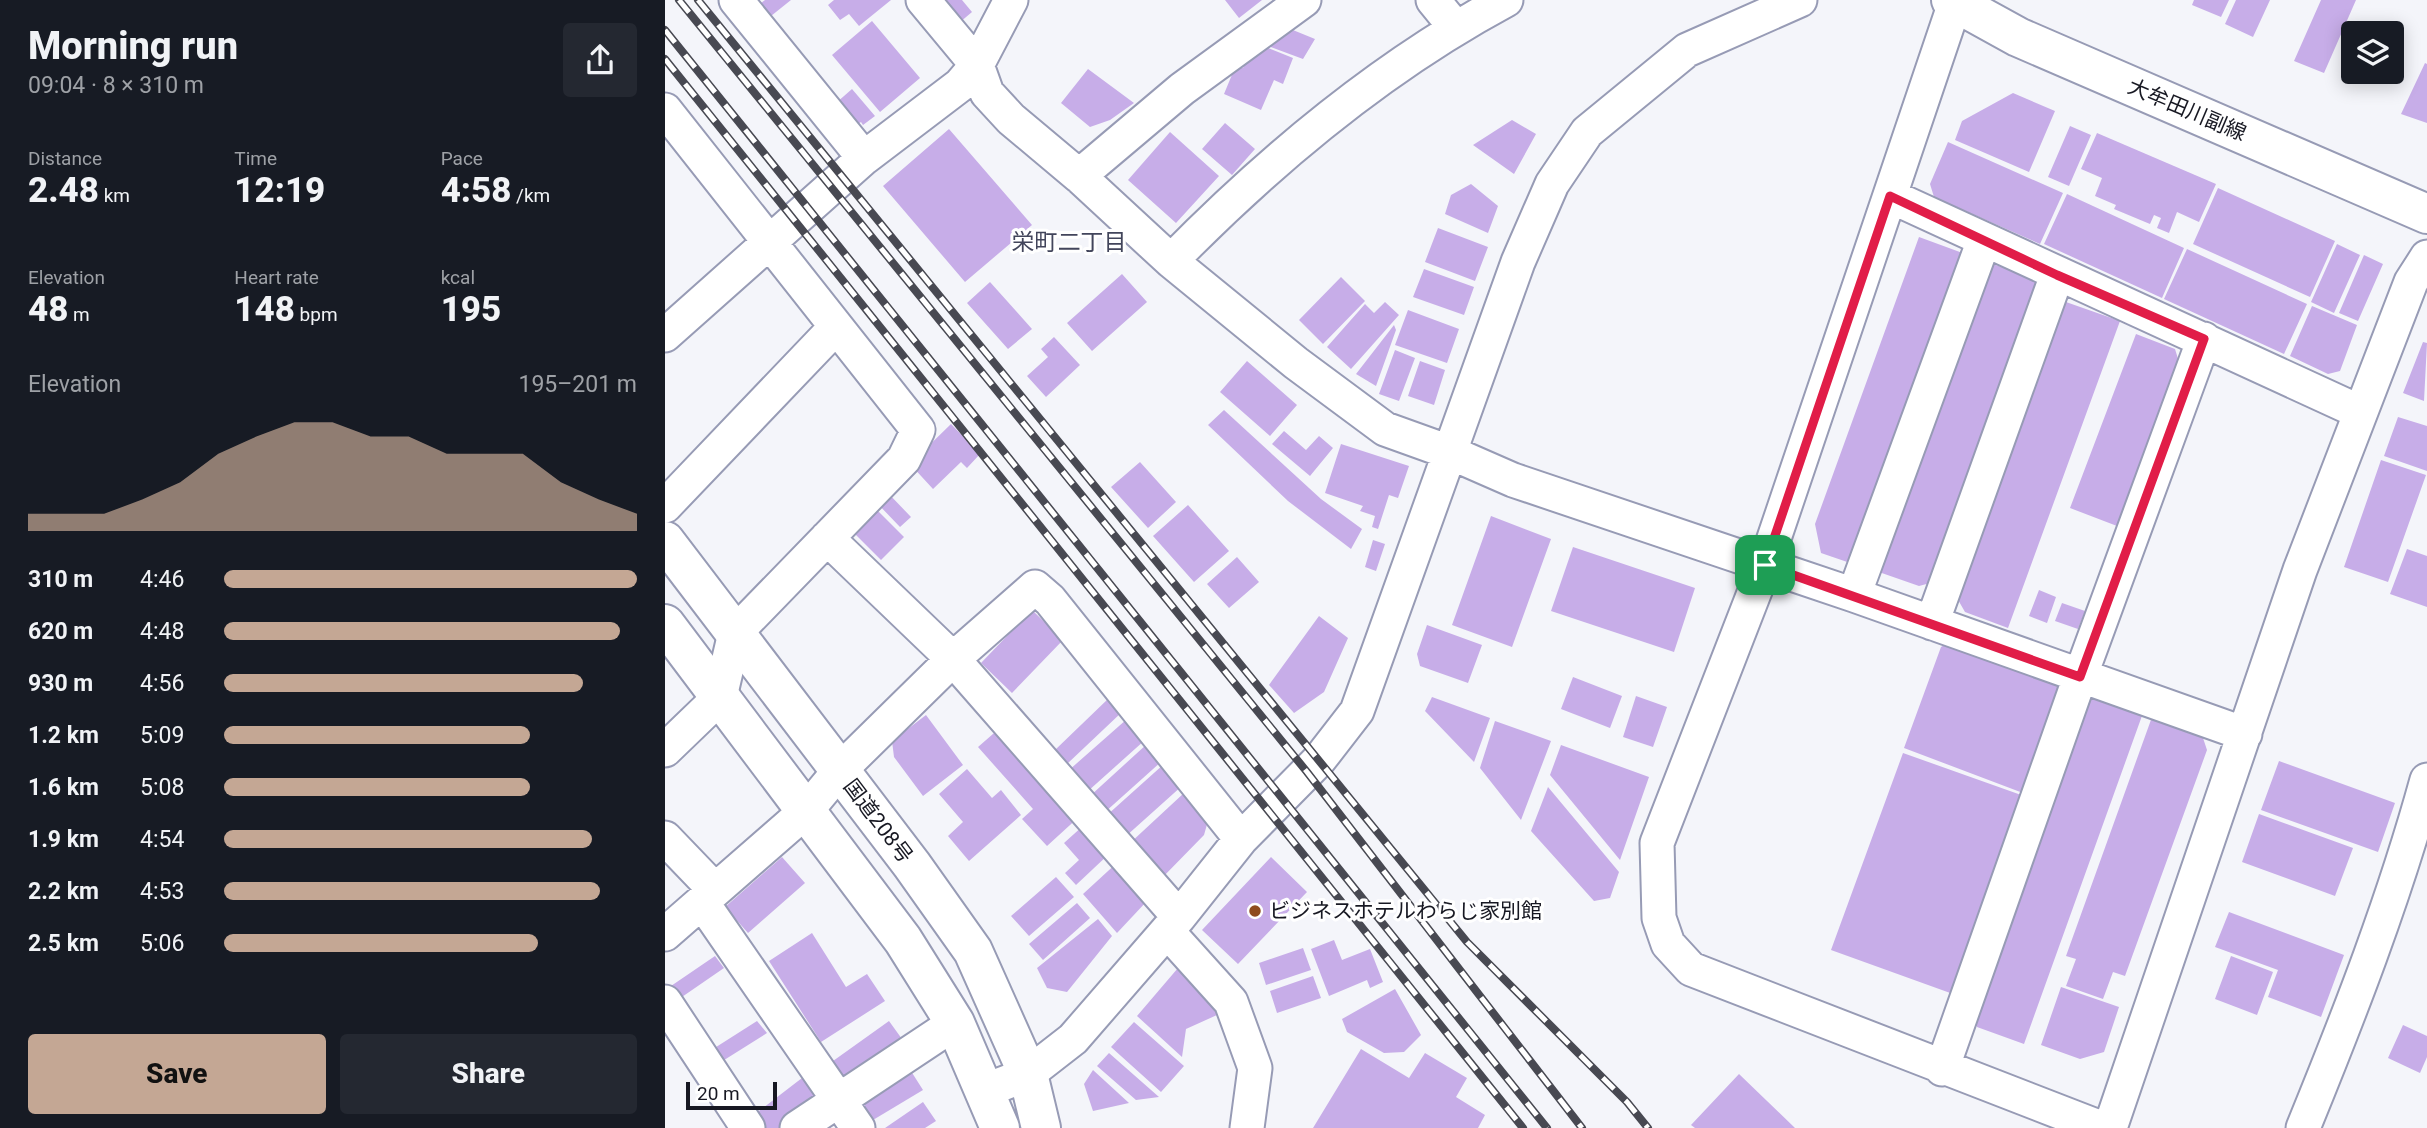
<!DOCTYPE html>
<meta charset="utf-8">
<style>
body{margin:0;font-family:Roboto,"Noto Sans JP",sans-serif;background:#242831;color:#f1f3f6;height:100vh;display:flex;flex-direction:column;font-size:26px;white-space:nowrap}
*{box-sizing:border-box;margin:0}
p{font-size:23px;color:#9ea1a6}
.icon{flex:none;width:38px;height:38px;fill:none;stroke:currentColor;stroke-width:2;stroke-linecap:round;stroke-linejoin:round}
.map{position:relative;flex:1;overflow:hidden}
.panel{display:flex;flex-direction:column;background:#171b24;width:665px}
.panel>*{flex:none}
.buttons{position:absolute;left:1676px;top:21px;display:grid;gap:14px}
.buttons a{display:grid;place-items:center;width:63px;height:63px;border-radius:7px;background:#171b24;box-shadow:0 4px 18px #0003;font-size:35px}
.scale{position:absolute;left:21px;bottom:18px;width:91px;box-sizing:border-box;padding-left:7px;border:4px solid #171822;border-top:0;font-size:19px;line-height:24px;white-space:nowrap;color:#171822;-webkit-text-stroke:5px #fff;paint-order:stroke}
.pin{position:absolute;display:grid;place-items:center;width:60px;height:60px;color:#fff;margin:-30px;border-radius:14px;box-shadow:0 4px 10px #0006}
.round{display:grid;place-items:center;flex:none;width:74px;height:74px;border-radius:7px;background:#242831}
.headline{display:flex;align-items:center;justify-content:space-between;height:119px;padding:0 28px}
h1{font-size:38px;font-weight:800;line-height:52px}
.figures{display:grid;grid-template-columns:repeat(3,1fr);gap:10px;height:119px;padding:7px 28px}
.figures div{display:grid;align-content:center}
.figures b{font-size:35px;font-weight:800}
.figures small{font-size:19px;font-weight:400}
.figures p{font-size:19px}
.chart{height:196px;padding:14px 28px}
.chart p{display:flex;justify-content:space-between}
.chart svg{width:100%;height:126px;margin-top:7px;fill:#c4a794;opacity:.7}
.action{display:flex;gap:14px;margin-top:auto;padding:14px 28px}
.action a{flex:1;height:80px;border-radius:7px;background:#c4a794;color:#111;font-size:28px;font-weight:800;line-height:80px;text-align:center}
.action a+a{background:#242831;color:#f1f3f6}
ul{padding:0 28px;list-style:none;font-size:23px}
li{display:grid;grid-template-columns:112px 84px 1fr;align-items:center;height:52px}
li i{height:18px;border-radius:9px;background:#c4a794}
main{display:flex;flex:1;min-height:0}
.map>svg:first-child{display:block}
.building{fill:#c7ade8}
.lines{fill:none;stroke-linecap:round;stroke-linejoin:round}
.street-casing{stroke:#979bb5;stroke-width:37}
.primary-casing{stroke:#979bb5;stroke-width:42}
.highway-casing{stroke:#979bb5;stroke-width:42}
.street{stroke:#fff;stroke-width:33}
.primary{stroke:#fff;stroke-width:38}
.highway{stroke:#fff;stroke-width:38}
.rail-casing{stroke:#484952;stroke-width:8}
.rail{stroke:#fff;stroke-width:5;stroke-dasharray:16;stroke-linecap:butt}
.route-casing{stroke:#fff;stroke-width:14}
.route{stroke:#e11d48;stroke-width:9}
.poi-dot{fill:#8e4b1d;stroke:#fff;stroke-width:2.5}
.labels{text-anchor:middle;stroke-width:6;stroke-linejoin:round;paint-order:stroke}
.street-label{font-size:21px;fill:#171822;stroke:#fff}
.poi-label{font-size:21px;fill:#171822;stroke:#fff;text-anchor:start}
.neighbourhood-label{font-size:23px;fill:#42455b;stroke:#fff}
</style>
<main>
<section class="panel">
<div class="headline"><div><h1>Morning run</h1><p>09:04 · 8 × 310 m</p></div><a class="round"><svg class="icon" aria-label="share" viewBox="0 0 24 24"><path d="M12 15V3M7 8l5-5 5 5M5 13v7h14v-7"/></svg></a></div>
<div class="figures">
<div><p>Distance</p><b>2.48<small> km</small></b></div>
<div><p>Time</p><b>12:19</b></div>
<div><p>Pace</p><b>4:58<small> /km</small></b></div>
</div>
<div class="figures">
<div><p>Elevation</p><b>48<small> m</small></b></div>
<div><p>Heart rate</p><b>148<small> bpm</small></b></div>
<div><p>kcal</p><b>195</b></div>
</div>
<div class="chart"><p><span>Elevation</span>195–201 m</p>
<svg viewBox="0 0 160 44" preserveAspectRatio="none"><path d="M0 44V38L10 38L20 38L30 33L40 27L50 17L60 11L70 6L80 6L90 11L100 11L110 17L120 17L130 17L140 27L150 33L160 38V44z"/></svg>
</div>
<ul>
<li><b>310 m</b>4:46<i style="width:100%"></i></li>
<li><b>620 m</b>4:48<i style="width:96%"></i></li>
<li><b>930 m</b>4:56<i style="width:87%"></i></li>
<li><b>1.2 km</b>5:09<i style="width:74%"></i></li>
<li><b>1.6 km</b>5:08<i style="width:74%"></i></li>
<li><b>1.9 km</b>4:54<i style="width:89%"></i></li>
<li><b>2.2 km</b>4:53<i style="width:91%"></i></li>
<li><b>2.5 km</b>5:06<i style="width:76%"></i></li>
</ul>
<div class="action"><a>Save</a><a>Share</a></div>
</section>
<div class="map">
<svg width="1762" height="1128" viewBox="0 0 1762 1128">
<rect width="100%" height="100%" fill="#f4f5fa"/>
<path class="building" d="M100,0H126L101,20L91,7Z
M169,0H226L194,26L184,14L175,20L163,5Z
M276,0H297L307,12L294,23Z
M560,0H597L574,18Z
M1529,0H1564L1556,17L1527,5Z
M1571,0H1605L1588,37L1560,24Z
M1656,0H1691L1659,73L1629,61Z
M207,21L255,78L215,112L167,55Z
M623,28L650,39L638,59L603,46Z
M598,46L628,58L618,84L609,80L596,110L559,94L571,65L578,68L587,48Z
M1760,63L1762,64V123L1736,114Z
M423,69L469,103L445,120L425,127L396,103Z
M187,89L210,116L198,125L196,122L190,126L171,103Z
M1348,93L1390,111L1364,172L1290,140L1297,121Z
M847,120L871,134L849,174L808,145Z
M560,123L590,149L567,175L537,149Z
M1405,126L1426,135L1404,186L1383,177Z
M284,129L367,225L300,282L218,186Z
M505,132L554,176L511,223L463,180Z
M1432,133L1551,184L1534,222L1512,212L1504,233L1492,228L1496,218L1489,215L1485,224L1449,209L1451,205L1430,196L1437,178L1416,169Z
M1283,142L1398,193L1375,244L1269,197L1265,184Z
M806,184L833,206L823,233L780,214L786,195Z
M1553,188L1670,241L1645,297L1528,244Z
M1402,194L1519,248L1497,298L1379,244Z
M773,228L823,247L810,281L760,262Z
M1254,237L1303,255L1191,565L1156,553L1150,524Z
M1672,244L1695,255L1669,313L1646,302Z
M1522,249L1642,304L1619,354L1499,299Z
M1699,255L1718,264L1693,321L1674,313Z
M1322,262L1371,279L1375,292L1269,582L1254,586L1211,571Z
M759,269L809,287L799,315L748,297Z
M457,274L482,302L427,351L402,323Z
M676,277L700,301L658,344L634,320Z
M325,282L367,329L343,349L302,303Z
M720,302L734,315L686,369L662,347L700,304L709,313Z
M1401,302L1455,321L1343,628L1300,612L1292,598Z
M1647,306L1692,325L1675,371L1663,374L1625,356Z
M743,310L794,329L782,363L730,345Z
M729,325L731,330L711,386L691,374Z
M1471,334L1510,349L1514,362L1452,526L1405,508Z
M389,337L415,365L381,397L362,376L383,357L376,349Z
M1758,342L1762,343L1759,401L1738,393Z
M730,350L750,358L734,401L714,394Z
M582,361L632,405L605,436L555,392Z
M755,361L780,370L769,405L743,396Z
M559,410L656,499L697,529L686,549L623,501L543,425Z
M1733,417L1762,426V471L1719,456Z
M286,424L315,454L302,468L296,462L268,489L245,464Z
M619,431L641,450L654,436L668,448L645,476L607,444Z
M676,444L744,466L733,498L724,495L713,529L707,527L710,516L695,511L698,506L660,493Z
M1716,460L1761,475L1723,582L1679,567Z
M475,462L511,502L483,528L446,487Z
M222,492L246,517L235,527L211,502Z
M206,504L239,537L216,560L190,534L193,517Z
M523,505L564,551L529,582L488,536Z
M826,516L886,539L847,647L787,625Z
M708,540L720,544L711,571L700,567Z
M908,547L1030,588L1009,652L886,611Z
M1742,549L1762,556V607L1725,594Z
M572,557L594,582L564,608L542,584Z
M1374,590L1391,597L1382,623L1364,616Z
M1397,603L1420,611L1413,629L1390,621Z
M367,610L398,640L347,693L316,663Z
M654,616L683,638L659,692L629,713L604,685Z
M762,625L817,645L803,683L755,666L752,654Z
M1286,641L1390,680L1395,691L1358,793L1239,748L1276,647Z
M908,677L957,696L945,728L896,709Z
M1422,694L1478,713L1359,1044L1312,1027L1309,1009Z
M971,696L1002,707L988,747L958,737Z
M767,697L825,718L809,762L760,711Z
M444,698L457,712L402,764L390,750Z
M261,715L298,765L258,796L229,757L227,741Z
M1487,717L1537,735L1542,750L1460,976L1448,972L1438,999L1401,986L1411,959L1401,956Z
M462,719L480,740L422,792L403,771Z
M830,721L886,741L856,820L815,768Z
M336,727L416,815L382,846L357,819L368,809L313,747Z
M482,744L497,761L439,813L425,796Z
M896,745L984,777L955,860L885,775Z
M1238,753L1359,796L1288,994L1166,950Z
M1614,761L1730,803L1713,852L1596,810Z
M499,764L518,785L460,837L441,816Z
M302,769L327,798L336,790L356,815L304,861L283,836L298,822L274,794Z
M883,787L954,872L945,898L929,901L866,831Z
M519,793L543,821L539,835L496,879L464,844Z
M1594,814L1688,848L1670,896L1577,862Z
M419,825L445,853L411,885L400,873L414,860L399,843Z
M117,857L140,883L83,933L60,907Z
M606,857L642,892L573,964L537,930Z
M455,860L482,901L452,933L418,894Z
M391,877L409,897L364,936L346,916Z
M412,903L425,918L378,960L364,944Z
M1564,912L1679,955L1656,1017L1603,997L1613,970L1550,947Z
M433,919L447,936L402,992L382,988L372,968Z
M147,933L181,987L202,974L220,1001L156,1042L104,961Z
M669,940L677,960L705,949L718,982L705,988L702,980L664,996L646,949Z
M638,948L646,970L601,985L594,963Z
M50,956L59,968L14,999L6,986Z
M1566,956L1608,972L1592,1015L1550,999Z
M513,968L547,1001L552,1015L521,1029L517,1057L472,1016Z
M648,976L656,998L612,1013L605,991Z
M1396,987L1454,1007L1439,1052L1415,1059L1376,1045Z
M730,989L756,1035L739,1052L719,1053L682,1032L677,1019Z
M92,1021L102,1033L56,1062L48,1049Z
M224,1021L237,1039L181,1080L168,1061Z
M469,1022L519,1066L496,1092L446,1047Z
M1738,1025L1762,1036V1057L1755,1073L1723,1058Z
M696,1049L744,1078L760,1053L802,1078L791,1097L820,1115L813,1128H648Z
M444,1053L494,1097L471,1100L432,1066Z
M244,1068L258,1090L208,1120L195,1098Z
M428,1070L464,1103L428,1111L419,1084Z
M1074,1074L1130,1128H1030L1026,1125Z
M137,1078L153,1100L116,1128H100L90,1114Z
M258,1102L271,1121L260,1128H220Z"/>
<g class="lines">
<g class="street-casing">
<path id="street" d="M71,0L199,158
M258,0L312,65L322,93L346,119L414,176L506,261L631,363L720,429L784,452L848,480L1189,595L1580,734
M768,0L790,27
M1291,0L1100,565L992,843L994,918L1003,944L1026,969L1436,1128
M0,110L253,430L239,459L70,633L55,697L0,750
M414,176L517,89L639,0
M1225,196L1695,412
M506,261C603,162 718,66 841,0
M0,335L199,158L295,85L312,65L346,0
M0,506L171,327
M162,538L288,659L514,917
M1189,595L1319,240
M1267,623L1392,275
M0,838L50,890
M37,902L193,1128
M502,931L566,1002L590,1068L582,1128
M0,934L141,811L175,770L288,659L370,587L385,600L576,839
M0,1002L83,1128
M1277,1069L1415,677L1539,339
M319,1091L363,1074L408,1039L514,917L576,839L654,760L692,711L853,262L887,184L922,132L1022,50L1135,0
M132,1128L290,1023
M1445,1128L1635,570L1746,282L1762,257
M1638,1128C1685,1013 1729,900 1762,780"/>
</g>
<g class="primary-casing">
<path id="primary" d="M1286,0L1353,37L1762,214"/>
</g>
<g class="highway-casing">
<path id="highway" d="M0,541L247,865L308,951L363,1074L376,1128
M0,624L238,940L290,1023L335,1128"/>
</g>
<use href="#street" class="street"/>
<use href="#primary" class="primary"/>
<use href="#highway" class="highway"/>
<g class="rail-casing">
<path id="rail" d="M14,0L642,772L917,1128
M33,0L802,942L962,1102L983,1128
M0,30L882,1128
M0,59L858,1128"/>
</g>
<use href="#rail" class="rail"/>
</g>
<g class="lines">
<g class="route-casing">
<path id="route" d="M1225,196L1392,275L1539,339L1415,677L1100,565Z"/>
</g>
<use href="#route" class="route"/>
</g>
<circle class="poi-dot" cx="590" cy="911" r="7"/>
<g class="labels">
<g class="street-label">
<text transform="translate(1522 110) rotate(23)" y="7">大牟田川副線</text>
<text transform="translate(213 821) rotate(53)" y="7">国道208号</text>
</g>
<g class="poi-label">
<text x="604" y="918">ビジネスホテルわらじ家別館</text>
</g>
<g class="neighbourhood-label">
<text x="404" y="250">栄町二丁目</text>
</g>
</g>
</svg>
<div class="buttons">
<a><svg class="icon" aria-label="layers" viewBox="0 0 24 24"><path d="M12 4l9 5-9 5-9-5zM3 14l9 5 9-5"/></svg></a>
</div>
<div class="scale">20 m</div>
<div class="pin" style="left:1100px;top:565px;background:#1e9e55"><svg class="icon" aria-label="arrive" viewBox="0 0 24 24"><path d="M6 21V4h12l-3 4 3 4H6"/></svg></div>
</div>
</main>
